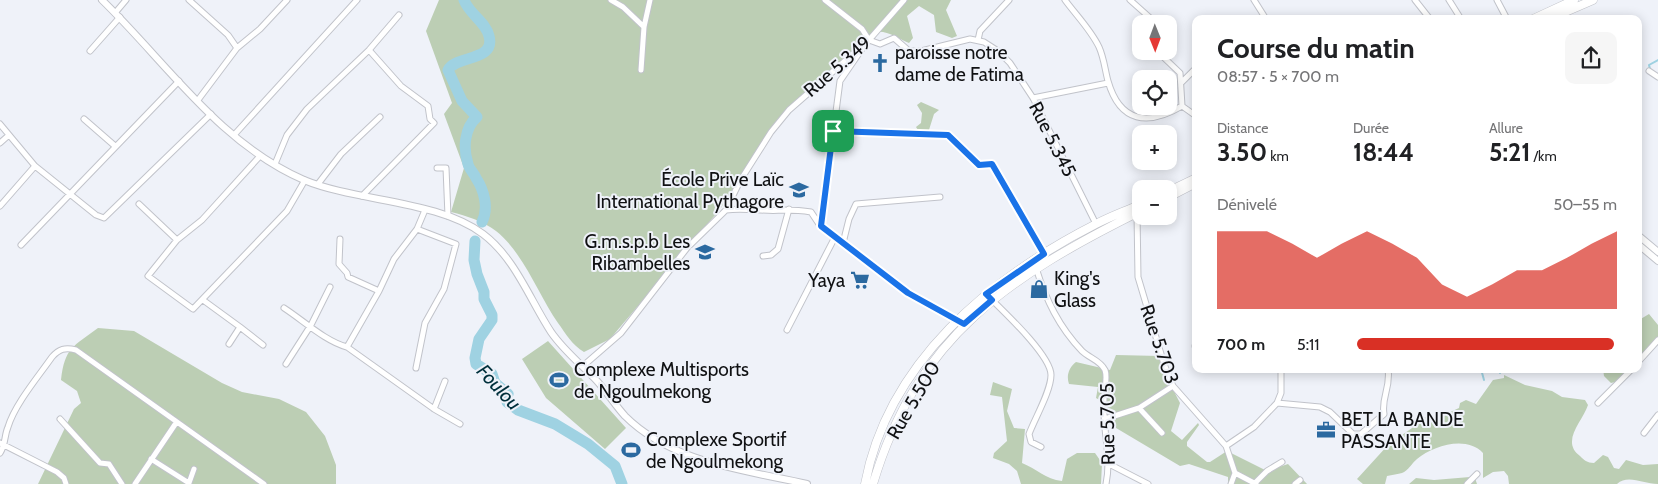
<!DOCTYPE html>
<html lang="fr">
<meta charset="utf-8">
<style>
body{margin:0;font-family:Cabin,sans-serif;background:#f6f6f6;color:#202124;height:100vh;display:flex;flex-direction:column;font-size:19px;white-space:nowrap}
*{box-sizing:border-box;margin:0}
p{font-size:16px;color:#757577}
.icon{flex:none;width:28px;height:28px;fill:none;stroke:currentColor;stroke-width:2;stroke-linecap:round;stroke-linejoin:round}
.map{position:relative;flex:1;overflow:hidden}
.drawer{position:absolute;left:1192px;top:15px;width:450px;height:358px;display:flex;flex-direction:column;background:#fff;border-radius:10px;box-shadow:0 2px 12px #0003}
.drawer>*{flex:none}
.needle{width:32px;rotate:179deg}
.buttons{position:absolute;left:1132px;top:15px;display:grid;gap:10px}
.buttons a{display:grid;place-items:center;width:45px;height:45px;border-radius:10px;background:#fff;box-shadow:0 2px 12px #0003;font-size:25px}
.pin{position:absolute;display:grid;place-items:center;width:42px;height:42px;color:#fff;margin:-21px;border-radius:10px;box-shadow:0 2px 8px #0006}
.round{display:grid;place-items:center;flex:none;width:52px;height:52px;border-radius:10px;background:#f6f6f6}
.overview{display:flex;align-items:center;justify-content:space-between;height:85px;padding:0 25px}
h1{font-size:28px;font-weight:700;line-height:38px}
.stats{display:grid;grid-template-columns:repeat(3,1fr);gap:8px;height:85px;padding:5px 25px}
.stats div{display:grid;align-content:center}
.stats b{font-size:25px;font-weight:700}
.stats small{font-size:14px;font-weight:400}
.stats p{font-size:14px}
.chart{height:140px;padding:10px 25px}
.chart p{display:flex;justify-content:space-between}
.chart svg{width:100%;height:90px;margin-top:5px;fill:#d93025;opacity:.7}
ul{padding:0 25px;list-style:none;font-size:16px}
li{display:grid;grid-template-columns:80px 60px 1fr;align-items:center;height:38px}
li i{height:12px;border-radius:6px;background:#d93025}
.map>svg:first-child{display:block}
.green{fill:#bcceb4}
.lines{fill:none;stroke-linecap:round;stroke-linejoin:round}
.stream{stroke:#9fd2e2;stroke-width:2}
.river{stroke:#9fd2e2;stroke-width:11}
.minor-casing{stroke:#c1c3ca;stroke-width:7}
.tertiary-casing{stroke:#c1c3ca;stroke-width:8}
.secondary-casing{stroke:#c1c3ca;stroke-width:9}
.minor{stroke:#fff;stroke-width:5}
.tertiary{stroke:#fff;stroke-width:6}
.secondary{stroke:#fff;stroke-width:8}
.route-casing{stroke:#fff;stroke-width:10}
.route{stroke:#1a73e8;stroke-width:6}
.labels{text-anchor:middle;stroke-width:4;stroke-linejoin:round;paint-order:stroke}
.poi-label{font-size:19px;fill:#101113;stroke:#eff2f9;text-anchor:start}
.street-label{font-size:19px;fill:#101113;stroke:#eff2f9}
.water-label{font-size:20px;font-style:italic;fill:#00303c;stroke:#eff2f9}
</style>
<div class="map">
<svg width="1658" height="484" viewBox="0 0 1658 484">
<rect width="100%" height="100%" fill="#eff2f9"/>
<path class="green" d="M439,0H951L946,10L957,36L952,38L936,32L934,15L919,6L907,16L913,38L909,43C897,38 881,26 870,35L767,134L721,208L610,339L584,352C572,345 566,334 558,323C539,296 523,252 496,231C483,221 467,216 451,212L464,168L444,114L452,103L426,31Z
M921,102L939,110L934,114L928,133L919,132L916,127L921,123L922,113L917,105Z
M1649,314L1658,325V339L1639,361V320Z
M98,328L134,331L222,383L242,392L279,399L306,412L325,436L336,465V484H38L74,409L81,403L77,391L61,380C65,347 73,347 98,328Z
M548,341L626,428L605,449L546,398L522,359Z
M1116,355L1160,356L1165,374L1180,403L1171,431L1182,440L1198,423L1199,425L1187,442V446L1207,462H1210L1227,451L1267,471L1288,464L1307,484H1228V477L1189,464L1180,466L1111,425L1107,404L1096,398L1098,387L1069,384C1066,376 1069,367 1076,362L1110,370Z
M1603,369H1630L1619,381L1611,383L1604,376Z
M1504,375L1525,385L1552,391L1562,397L1585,400L1588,405C1583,421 1560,441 1580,456C1584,460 1587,463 1594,463L1603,455L1608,457L1614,468L1619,469L1626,460L1643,465L1658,464V484C1643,484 1628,474 1617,484H1509L1508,476L1504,471L1493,472L1483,478V453C1466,435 1433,446 1417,459C1412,463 1408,471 1402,473C1398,474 1392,475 1387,476L1385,484H1363L1357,479L1388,445L1412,428L1420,418L1448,413L1459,408L1460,403L1466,400L1476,404L1493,380L1504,378Z
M993,382L1012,389L1007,411L1014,428L1025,429L1022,463C1037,469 1045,479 1062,481L1067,459L1077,453H1095L1102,463L1101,484H1021L1017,471L1009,464L993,458L994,453L1007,441L1002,397L990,395Z
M1470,477L1475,478L1477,484H1409L1416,478L1434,480Z"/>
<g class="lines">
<path class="stream" d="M1650,69L1649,65L1658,60
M1481,369L1484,380
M1500,369V373"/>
<path class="river" d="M464,0C469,14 486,22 489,36C496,62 455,55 448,70L462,101L477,117C464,128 463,149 468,164C469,169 474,173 476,178C484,190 489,208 482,222
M475,241L474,260L477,274L484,292V299L492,315V320L479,339L475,358L476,364L492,374L495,383L508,394L506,397L507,402L518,410L555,424L588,444L615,466L622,484"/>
<g class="minor-casing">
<path id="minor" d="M189,0L228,35L237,48
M611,0L623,7L644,27
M825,0L862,29L869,40
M1065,0C1076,15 1091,30 1099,47C1104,58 1105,70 1108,81C1120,123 1148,126 1182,106
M1130,0L1157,24
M1254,0L1266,19
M1415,0L1430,19
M1449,0L1461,19
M1497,0L1507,19
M115,13L126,0
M869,40L880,44L894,38L909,51H921L970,39L984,42L998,51L1010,63L1033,98L1096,224
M978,40L980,31L1009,0
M90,51L120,17
M1157,51L1180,73L1182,106L1196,116
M641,70L644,27L650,0
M1649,71L1658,77
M1181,83L1196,68
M1033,98L1108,83
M198,100L237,48L260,29L287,0
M84,119L115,146
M0,124L35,166L96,215L104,218L211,114
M833,131L948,135L979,165L992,164L1044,254
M234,135L357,0
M0,143L9,135
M260,156L202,220L177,240L148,276L193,309L287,211L305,180
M275,164L287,135L307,109L369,50L399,15
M437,168H446L448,216
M318,184L341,154L380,117
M362,196L434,123L430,119L428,106L401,86L369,50
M139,204L177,240
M0,206L35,166
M726,210C745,207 763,212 783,210C793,210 800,210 811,212L821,227L908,293L964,324
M1137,213L1138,277L1164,364L1173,386L1226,446L1235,473L1231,484
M821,226L840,81L864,46
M340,239L339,264L347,273L348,277L379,291L394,259L417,229L425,210
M843,243L849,219L856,204L940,197
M21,245L179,81
M763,256L771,255L778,249L789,209
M1036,268C1046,300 1059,327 1082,351C1089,358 1100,360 1105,370C1108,378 1104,391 1104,400C1102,429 1112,456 1106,484
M379,291L347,347L434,409L460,424
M986,294C1001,309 1051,355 1051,375C1051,391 1035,418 1029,434L1031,442L1041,447
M203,300L240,327L229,344
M284,308C304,321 325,341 347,347
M240,327L263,345
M787,330L835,237
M1195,346H1196
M1639,361L1658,340
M286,364L311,325L330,287
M583,366L621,333L687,248L726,210L740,181L771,132L789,110L869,40L904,0
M416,368L425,323L444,289L456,244L417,229
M1277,403L1281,393V369
M1598,403L1632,369
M1139,408L1162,433
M434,409L445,381
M60,419L100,463L109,464L122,484
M1105,419L1139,408L1173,386
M1644,433L1658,415
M0,443L57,472L64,478L66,484
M1226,446L1254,427L1277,403L1320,407L1330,412L1353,434H1361L1384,414C1381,397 1391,388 1388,369
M0,453C6,444 4,436 8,427C15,404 38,377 52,357C59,349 65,347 76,350L264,484
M151,459L189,483L194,469
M1109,464L1148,484
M1235,473L1256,484
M1255,483L1267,471L1282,462
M135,484L176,423
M1295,484L1300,480
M1467,484L1477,474"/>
</g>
<g class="tertiary-casing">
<path id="tertiary" d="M102,0C166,62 220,144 304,180C357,202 438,200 483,234C515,258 530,300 551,332C564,351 582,365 597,381C607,392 615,405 625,416C672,463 745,470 807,484
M1639,236L1658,252
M1639,245L1658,261"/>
</g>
<g class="secondary-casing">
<path id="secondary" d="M1533,19L1574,0
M1549,19L1593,0
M1169,191L1196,178
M1169,197L1196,183
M865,484C888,362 990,278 1096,224C1111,216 1126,211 1141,204
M873,484C917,336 1010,276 1141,211"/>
</g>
<use href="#minor" class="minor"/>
<use href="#tertiary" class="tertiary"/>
<use href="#secondary" class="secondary"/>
</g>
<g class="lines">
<g class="route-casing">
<path id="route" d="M833,131L948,135L979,165L992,164L1044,254L986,294L992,300L964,324L908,293L821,226Z"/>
</g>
<use href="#route" class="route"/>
</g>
<defs>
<g id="church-bare" transform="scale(1.5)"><path d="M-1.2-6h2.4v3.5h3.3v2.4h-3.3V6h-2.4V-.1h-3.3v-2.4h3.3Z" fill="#2b69a0" stroke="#eff2f9" stroke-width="2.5" paint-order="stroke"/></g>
<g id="school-bare" transform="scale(1.5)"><path d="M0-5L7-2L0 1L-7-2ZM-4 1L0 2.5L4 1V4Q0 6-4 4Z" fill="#2b69a0" stroke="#eff2f9" stroke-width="2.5" paint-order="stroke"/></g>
<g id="supermarket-bare" transform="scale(1.5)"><path d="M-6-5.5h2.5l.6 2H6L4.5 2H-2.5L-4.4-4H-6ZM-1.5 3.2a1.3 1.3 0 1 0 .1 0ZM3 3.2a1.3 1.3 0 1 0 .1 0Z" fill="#2b69a0" stroke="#eff2f9" stroke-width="2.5" paint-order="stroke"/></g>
<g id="shop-bare" transform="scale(1.5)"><path d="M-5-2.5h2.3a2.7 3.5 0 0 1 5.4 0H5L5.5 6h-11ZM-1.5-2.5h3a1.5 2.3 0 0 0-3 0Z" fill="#2b69a0" stroke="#eff2f9" stroke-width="2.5" paint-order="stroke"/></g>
<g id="stadium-bare" transform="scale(1.5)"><path d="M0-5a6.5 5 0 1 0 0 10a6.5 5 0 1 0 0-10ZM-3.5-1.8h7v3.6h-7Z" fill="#2b69a0" stroke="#eff2f9" stroke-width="2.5" paint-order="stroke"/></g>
<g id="office-bare" transform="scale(1.5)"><path d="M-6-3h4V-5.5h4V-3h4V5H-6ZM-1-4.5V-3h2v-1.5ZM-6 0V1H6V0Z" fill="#2b69a0" stroke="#eff2f9" stroke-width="2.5" paint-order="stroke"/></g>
</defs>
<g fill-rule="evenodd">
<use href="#church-bare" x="880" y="63"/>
<use href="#school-bare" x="799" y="190"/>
<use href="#school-bare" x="705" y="252"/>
<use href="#supermarket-bare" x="860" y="280"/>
<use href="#shop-bare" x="1039" y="289"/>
<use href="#stadium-bare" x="559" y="380"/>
<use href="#office-bare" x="1326" y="430"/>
<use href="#stadium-bare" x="631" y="450"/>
</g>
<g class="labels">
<g class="poi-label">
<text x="895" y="59">paroisse notre<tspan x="895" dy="22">dame de Fatima</tspan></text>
<text x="784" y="186" text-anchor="end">École Prive Laïc<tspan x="784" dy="22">International Pythagore</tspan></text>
<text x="690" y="248" text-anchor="end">G.m.s.p.b Les<tspan x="690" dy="22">Ribambelles</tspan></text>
<text x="1054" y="285">King's<tspan x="1054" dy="22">Glass</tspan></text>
<text x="845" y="287" text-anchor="end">Yaya</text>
<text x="574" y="376">Complexe Multisports<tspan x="574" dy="22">de Ngoulmekong</tspan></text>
<text x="1341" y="426">BET LA BANDE<tspan x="1341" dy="22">PASSANTE</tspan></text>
<text x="646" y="446">Complexe Sportif<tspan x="646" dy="22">de Ngoulmekong</tspan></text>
</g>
<g class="street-label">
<text transform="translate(837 66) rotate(-41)" y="7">Rue 5.349</text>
<text transform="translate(1053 139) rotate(63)" y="7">Rue 5.345</text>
<text transform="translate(1160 344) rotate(71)" y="7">Rue 5.703</text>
<text transform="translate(913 400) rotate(-60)" y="7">Rue 5.500</text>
<text transform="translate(1107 424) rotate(-91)" y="7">Rue 5.705</text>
</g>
<g class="water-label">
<text transform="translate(499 387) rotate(47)" y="7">Foulou</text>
</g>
</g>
</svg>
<div class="buttons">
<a><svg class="needle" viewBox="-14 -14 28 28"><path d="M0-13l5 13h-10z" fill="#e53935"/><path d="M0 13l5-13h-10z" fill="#757577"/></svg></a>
<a><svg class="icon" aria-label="locate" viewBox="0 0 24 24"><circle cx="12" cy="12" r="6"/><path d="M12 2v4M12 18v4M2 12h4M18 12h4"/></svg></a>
<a>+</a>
<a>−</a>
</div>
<div class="pin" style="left:833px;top:131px;background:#1e9e55"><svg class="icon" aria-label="arrive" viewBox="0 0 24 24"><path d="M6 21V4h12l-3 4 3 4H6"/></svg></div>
<section class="drawer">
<div class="overview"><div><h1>Course du matin</h1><p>08:57 · 5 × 700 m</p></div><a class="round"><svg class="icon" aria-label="share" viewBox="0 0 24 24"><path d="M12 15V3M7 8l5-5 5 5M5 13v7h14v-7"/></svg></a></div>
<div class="stats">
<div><p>Distance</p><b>3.50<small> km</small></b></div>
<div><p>Durée</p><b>18:44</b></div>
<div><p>Allure</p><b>5:21<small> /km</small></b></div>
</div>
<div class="chart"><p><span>Dénivelé</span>50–55 m</p>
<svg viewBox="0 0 160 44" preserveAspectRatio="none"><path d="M0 44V6L10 6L20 6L30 12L40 19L50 12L60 6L70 12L80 19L90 32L100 38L110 32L120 25L130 25L140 19L150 12L160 6V44z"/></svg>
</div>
<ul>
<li><b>700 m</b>5:11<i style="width:99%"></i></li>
</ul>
</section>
</div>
